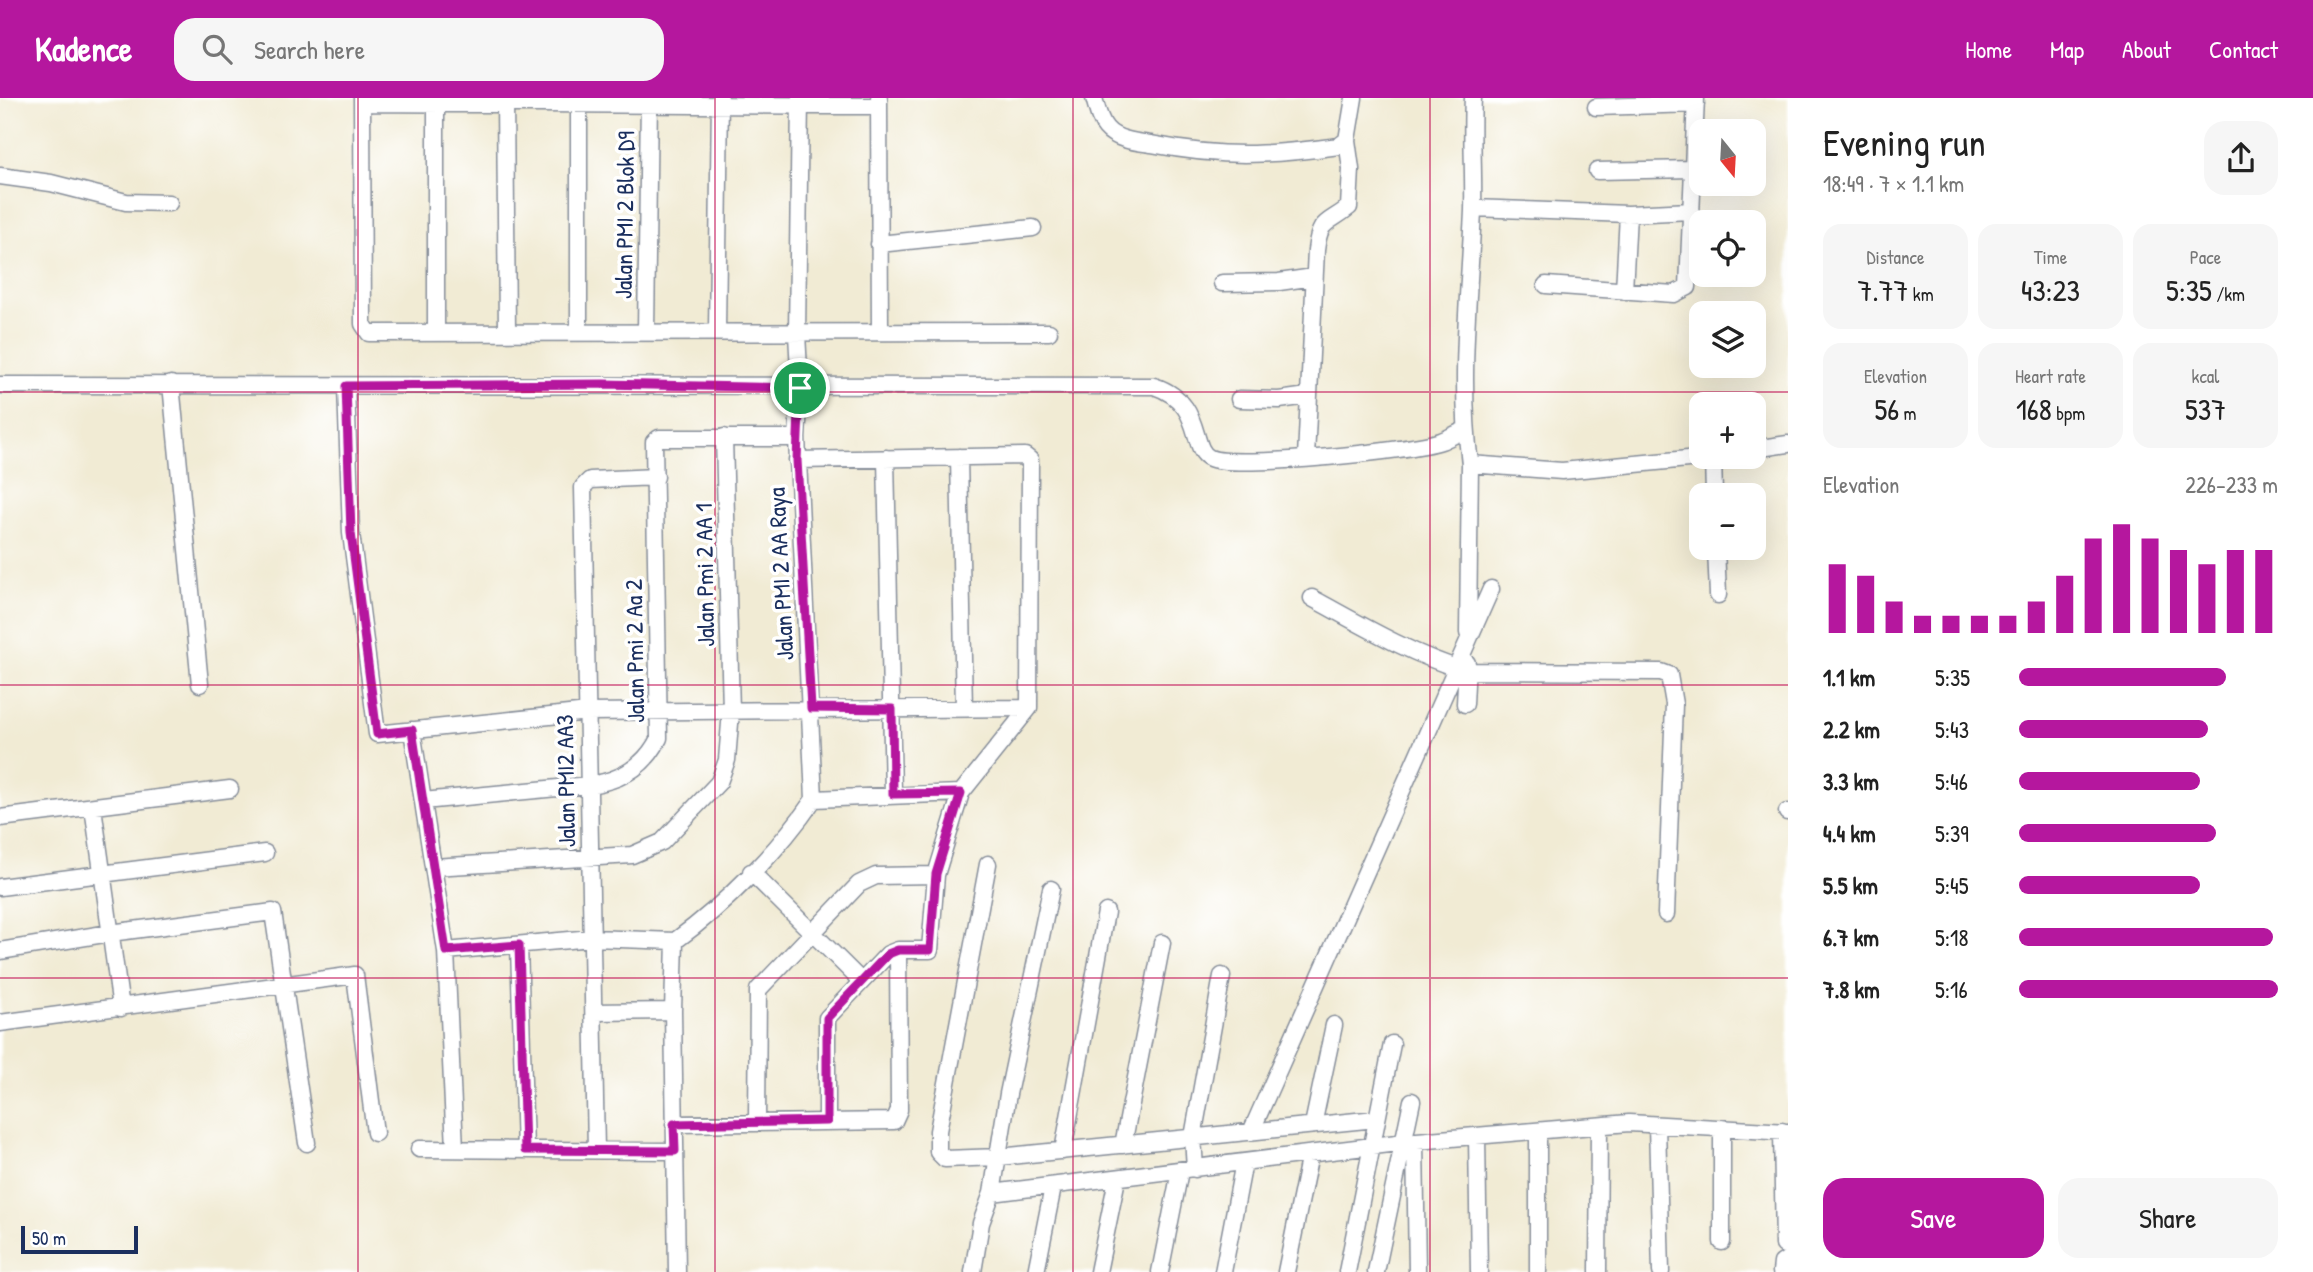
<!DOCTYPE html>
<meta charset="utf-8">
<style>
body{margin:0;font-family:"Patrick Hand",sans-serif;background:#f6f6f6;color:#222;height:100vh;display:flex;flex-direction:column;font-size:26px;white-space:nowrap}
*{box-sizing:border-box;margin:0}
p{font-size:23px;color:#767676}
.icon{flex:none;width:38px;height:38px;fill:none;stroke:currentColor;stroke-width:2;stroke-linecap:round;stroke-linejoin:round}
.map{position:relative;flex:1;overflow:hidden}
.side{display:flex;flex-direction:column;background:#fff;width:525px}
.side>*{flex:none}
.needle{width:46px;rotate:162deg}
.tools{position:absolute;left:1689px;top:21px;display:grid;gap:14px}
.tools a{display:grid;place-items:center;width:77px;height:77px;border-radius:14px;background:#fff;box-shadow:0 7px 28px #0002;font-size:35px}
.scale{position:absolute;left:21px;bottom:18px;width:117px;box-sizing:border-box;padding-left:7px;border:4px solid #1b2f5e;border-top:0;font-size:19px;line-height:24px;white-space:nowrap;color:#1b2f5e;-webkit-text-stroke:5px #fff;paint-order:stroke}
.pin{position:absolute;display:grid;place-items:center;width:60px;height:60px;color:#fff;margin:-30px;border:4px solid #fff;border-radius:50%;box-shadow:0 2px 7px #0007}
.round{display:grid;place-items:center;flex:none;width:74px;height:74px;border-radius:21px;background:#f6f6f6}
.head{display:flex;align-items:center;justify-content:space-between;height:119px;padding:0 35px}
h1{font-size:38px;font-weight:600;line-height:52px}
.figures{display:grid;grid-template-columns:repeat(3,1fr);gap:10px;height:119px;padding:7px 35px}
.figures div{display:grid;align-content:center;border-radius:18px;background:#f6f6f6;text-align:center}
.figures b{font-size:30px;font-weight:600}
.figures small{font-size:19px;font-weight:400}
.figures p{font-size:19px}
.chart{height:196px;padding:14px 35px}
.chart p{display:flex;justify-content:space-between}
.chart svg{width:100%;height:126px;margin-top:7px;stroke:#b5179e;stroke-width:6}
.cta{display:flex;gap:14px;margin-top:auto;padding:14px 35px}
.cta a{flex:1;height:80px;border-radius:21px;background:#b5179e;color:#fff;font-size:28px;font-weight:600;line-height:80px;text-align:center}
.cta a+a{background:#f6f6f6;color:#222}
ul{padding:0 35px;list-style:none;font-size:23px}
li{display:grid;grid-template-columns:112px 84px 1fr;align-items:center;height:52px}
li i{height:18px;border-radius:9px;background:#b5179e}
header{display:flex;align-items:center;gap:42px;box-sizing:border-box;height:98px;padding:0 35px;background:#b5179e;color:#fff}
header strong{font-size:33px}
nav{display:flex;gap:38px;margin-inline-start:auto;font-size:24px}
.search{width:490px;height:63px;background:#f6f6f6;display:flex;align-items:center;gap:18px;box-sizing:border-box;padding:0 24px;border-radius:21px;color:#767676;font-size:26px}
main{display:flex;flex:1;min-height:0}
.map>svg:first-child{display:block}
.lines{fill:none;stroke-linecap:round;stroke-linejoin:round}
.street-casing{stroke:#868d99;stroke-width:19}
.street{stroke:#fff;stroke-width:16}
.route-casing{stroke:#fff;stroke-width:14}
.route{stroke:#b5179e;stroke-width:9}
.grid{fill:none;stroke:#c2185b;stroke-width:2;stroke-opacity:0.55}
.labels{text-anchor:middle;stroke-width:7;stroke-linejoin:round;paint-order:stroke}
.street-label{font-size:24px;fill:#1b2f5e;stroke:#fff}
</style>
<header>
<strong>Kadence</strong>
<div class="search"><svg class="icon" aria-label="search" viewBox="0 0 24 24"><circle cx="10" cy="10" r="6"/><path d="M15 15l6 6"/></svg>Search here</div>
<nav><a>Home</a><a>Map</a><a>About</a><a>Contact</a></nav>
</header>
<main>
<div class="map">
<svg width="1788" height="1174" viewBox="0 0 1788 1174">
<rect width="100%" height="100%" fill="#fff"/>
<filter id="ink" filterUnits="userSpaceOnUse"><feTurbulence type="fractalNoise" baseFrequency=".0143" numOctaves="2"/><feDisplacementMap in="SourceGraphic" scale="14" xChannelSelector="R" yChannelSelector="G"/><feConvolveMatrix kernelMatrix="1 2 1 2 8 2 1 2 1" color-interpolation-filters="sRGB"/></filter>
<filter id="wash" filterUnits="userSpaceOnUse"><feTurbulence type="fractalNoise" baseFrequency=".00686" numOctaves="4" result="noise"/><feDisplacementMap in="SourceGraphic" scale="28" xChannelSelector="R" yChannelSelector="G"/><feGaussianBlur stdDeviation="1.57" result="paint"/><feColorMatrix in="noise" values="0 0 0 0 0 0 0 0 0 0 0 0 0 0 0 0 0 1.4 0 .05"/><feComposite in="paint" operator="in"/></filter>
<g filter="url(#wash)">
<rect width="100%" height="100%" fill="#f1ebd4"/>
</g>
<g filter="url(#ink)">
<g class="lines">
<g class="street-casing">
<path id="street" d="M362,0L363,226L369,235L1049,234
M505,0L507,234
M879,0L880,234
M1094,0C1097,10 1099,22 1106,30C1116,42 1136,44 1151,46C1223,60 1267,58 1339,48L1347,42L1354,0
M1473,0C1471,38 1474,76 1473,113C1469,197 1459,283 1470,366L1562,373L1709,359
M364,5L879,8
M1596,9L1696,6
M1597,73L1693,71
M0,78L51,85L126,104L169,105
M1473,110L1628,116L1691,113
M879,146L1033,130
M1222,185L1279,184L1314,179
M1546,187L1674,196L1688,189L1696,0
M1624,193L1628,116
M436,234V6
M579,234V0
M646,234L649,0
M717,234L720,0
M171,286L200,586
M0,287L1154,288C1205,305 1189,351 1210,360C1234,371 1413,353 1441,343C1449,340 1457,335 1465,332
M346,288L351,435L377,636L588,614L1029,610L1030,362L1025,358L797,362
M1239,301L1279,302L1308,298
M1754,351L1788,346
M959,359L964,611
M1306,359L1316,152C1320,120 1327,127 1349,109L1351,71L1347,42
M1713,359L1714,397
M886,360L893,696
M1716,450L1718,497
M1312,500C1361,527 1412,557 1466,573L1661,574L1669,577L1674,606L1666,816
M1468,535L1470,366
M1465,606L1467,565
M412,632L446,853L455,1051
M814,701L961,695
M423,703L589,687C619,683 645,669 659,640L654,344L659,340H797
M93,709L121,910
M1787,714H1788
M0,720L230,691
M988,766L938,1033V1054L945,1061L999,1059L1376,1021
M433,769L632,757L662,744L719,684L727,662L731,613L724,339
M751,774L860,882
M0,789L265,755
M675,843L673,913L677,1174
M519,847L525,1052
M0,853L110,835L273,814L307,1045
M446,853L592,840L675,843C725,807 780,751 814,701L797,340L800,290L797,236L800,0
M594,914L673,913
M0,925L355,877L375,1035
M827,1023V920L888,856L898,852H930L936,777L961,695L1029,610
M757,1025L758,892L859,786L876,778L936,777
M674,1026L894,1023L899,1012L898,852
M1313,1027L1334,927
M1657,1027L1661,1174
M1722,1030V1144
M1538,1033V1174
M1782,1033L1784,1147
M1251,1034L1491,491
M1477,1038L1479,1174
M1415,1043L1417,1174
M1123,1047L1162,845
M419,1051L675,1053
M596,1052L583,389L590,382L656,379
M1063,1053L1106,814
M1195,1071L1193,1039L1222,878
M992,1095L1008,996L1051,791
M973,1174L981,1125L992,1095L1405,1044L1629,1025L1788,1034
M1036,1174L1053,1089
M1098,1174L1117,1081
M1160,1174L1180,1073
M1223,1174L1244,1064
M1286,1174L1310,1056
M1347,1174L1392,946
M1376,1174L1412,1003
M1598,1174L1599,1028
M1781,1174L1782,1165L1788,1161"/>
</g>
<use href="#street" class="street"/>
</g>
</g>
<g class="lines" filter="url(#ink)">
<g class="route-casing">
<path id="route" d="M603,286L800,290L797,362L811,610L892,611L893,696L961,695L936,776L930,852H898L888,856L827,920V1023L674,1026L675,1053L525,1052L519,847L446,853L412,632L377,636L351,435L346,288Z"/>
</g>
<use href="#route" class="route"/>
</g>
<path class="grid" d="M358,0V1174M715,0V1174M1073,0V1174M1430,0V1174M0,294H1788M0,587H1788M0,880H1788"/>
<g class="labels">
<g class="street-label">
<text transform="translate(625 117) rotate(-89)" y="8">Jalan PMI 2 Blok D9</text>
<text transform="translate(781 476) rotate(-93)" y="8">Jalan PMI 2 AA Raya</text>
<text transform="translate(705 477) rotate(-91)" y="8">Jalan Pmi 2 AA 1</text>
<text transform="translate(635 553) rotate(-91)" y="8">Jalan Pmi 2 Aa 2</text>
<text transform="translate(566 683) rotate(-91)" y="8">Jalan PMI2 AA3</text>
</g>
</g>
</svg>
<div class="tools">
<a><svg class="needle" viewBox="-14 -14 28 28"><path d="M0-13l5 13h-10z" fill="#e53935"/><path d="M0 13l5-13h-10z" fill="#767676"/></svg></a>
<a><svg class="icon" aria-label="locate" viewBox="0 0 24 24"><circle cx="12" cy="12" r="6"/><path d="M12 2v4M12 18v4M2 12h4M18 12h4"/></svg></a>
<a><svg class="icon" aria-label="layers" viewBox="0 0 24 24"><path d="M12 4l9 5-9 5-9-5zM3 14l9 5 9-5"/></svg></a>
<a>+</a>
<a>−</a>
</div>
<div class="scale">50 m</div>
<div class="pin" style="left:800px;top:290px;background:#1e9e55"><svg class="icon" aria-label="arrive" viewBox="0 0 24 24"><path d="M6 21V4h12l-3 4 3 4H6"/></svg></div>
</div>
<section class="side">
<div class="head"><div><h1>Evening run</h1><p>18:49 · 7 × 1.1 km</p></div><a class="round"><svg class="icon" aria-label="share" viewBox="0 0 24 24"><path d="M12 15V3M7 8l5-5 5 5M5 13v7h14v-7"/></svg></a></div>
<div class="figures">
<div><p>Distance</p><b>7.77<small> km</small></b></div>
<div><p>Time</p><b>43:23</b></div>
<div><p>Pace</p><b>5:35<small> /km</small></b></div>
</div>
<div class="figures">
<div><p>Elevation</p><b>56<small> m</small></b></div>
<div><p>Heart rate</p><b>168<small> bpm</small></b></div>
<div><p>kcal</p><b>537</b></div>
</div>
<div class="chart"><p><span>Elevation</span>226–233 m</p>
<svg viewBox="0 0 160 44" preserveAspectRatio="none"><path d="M5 44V20M15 44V24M25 44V33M35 44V38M45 44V38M55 44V38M65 44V38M75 44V33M85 44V24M95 44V11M105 44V6M115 44V11M125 44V15M135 44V20M145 44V15M155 44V15"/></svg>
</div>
<ul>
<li><b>1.1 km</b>5:35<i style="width:80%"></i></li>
<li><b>2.2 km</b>5:43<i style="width:73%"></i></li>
<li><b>3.3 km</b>5:46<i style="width:70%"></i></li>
<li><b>4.4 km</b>5:39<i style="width:76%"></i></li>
<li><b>5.5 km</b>5:45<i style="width:70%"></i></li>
<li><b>6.7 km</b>5:18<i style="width:98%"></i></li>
<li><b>7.8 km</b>5:16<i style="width:100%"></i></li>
</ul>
<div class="cta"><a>Save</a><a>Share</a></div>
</section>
</main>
